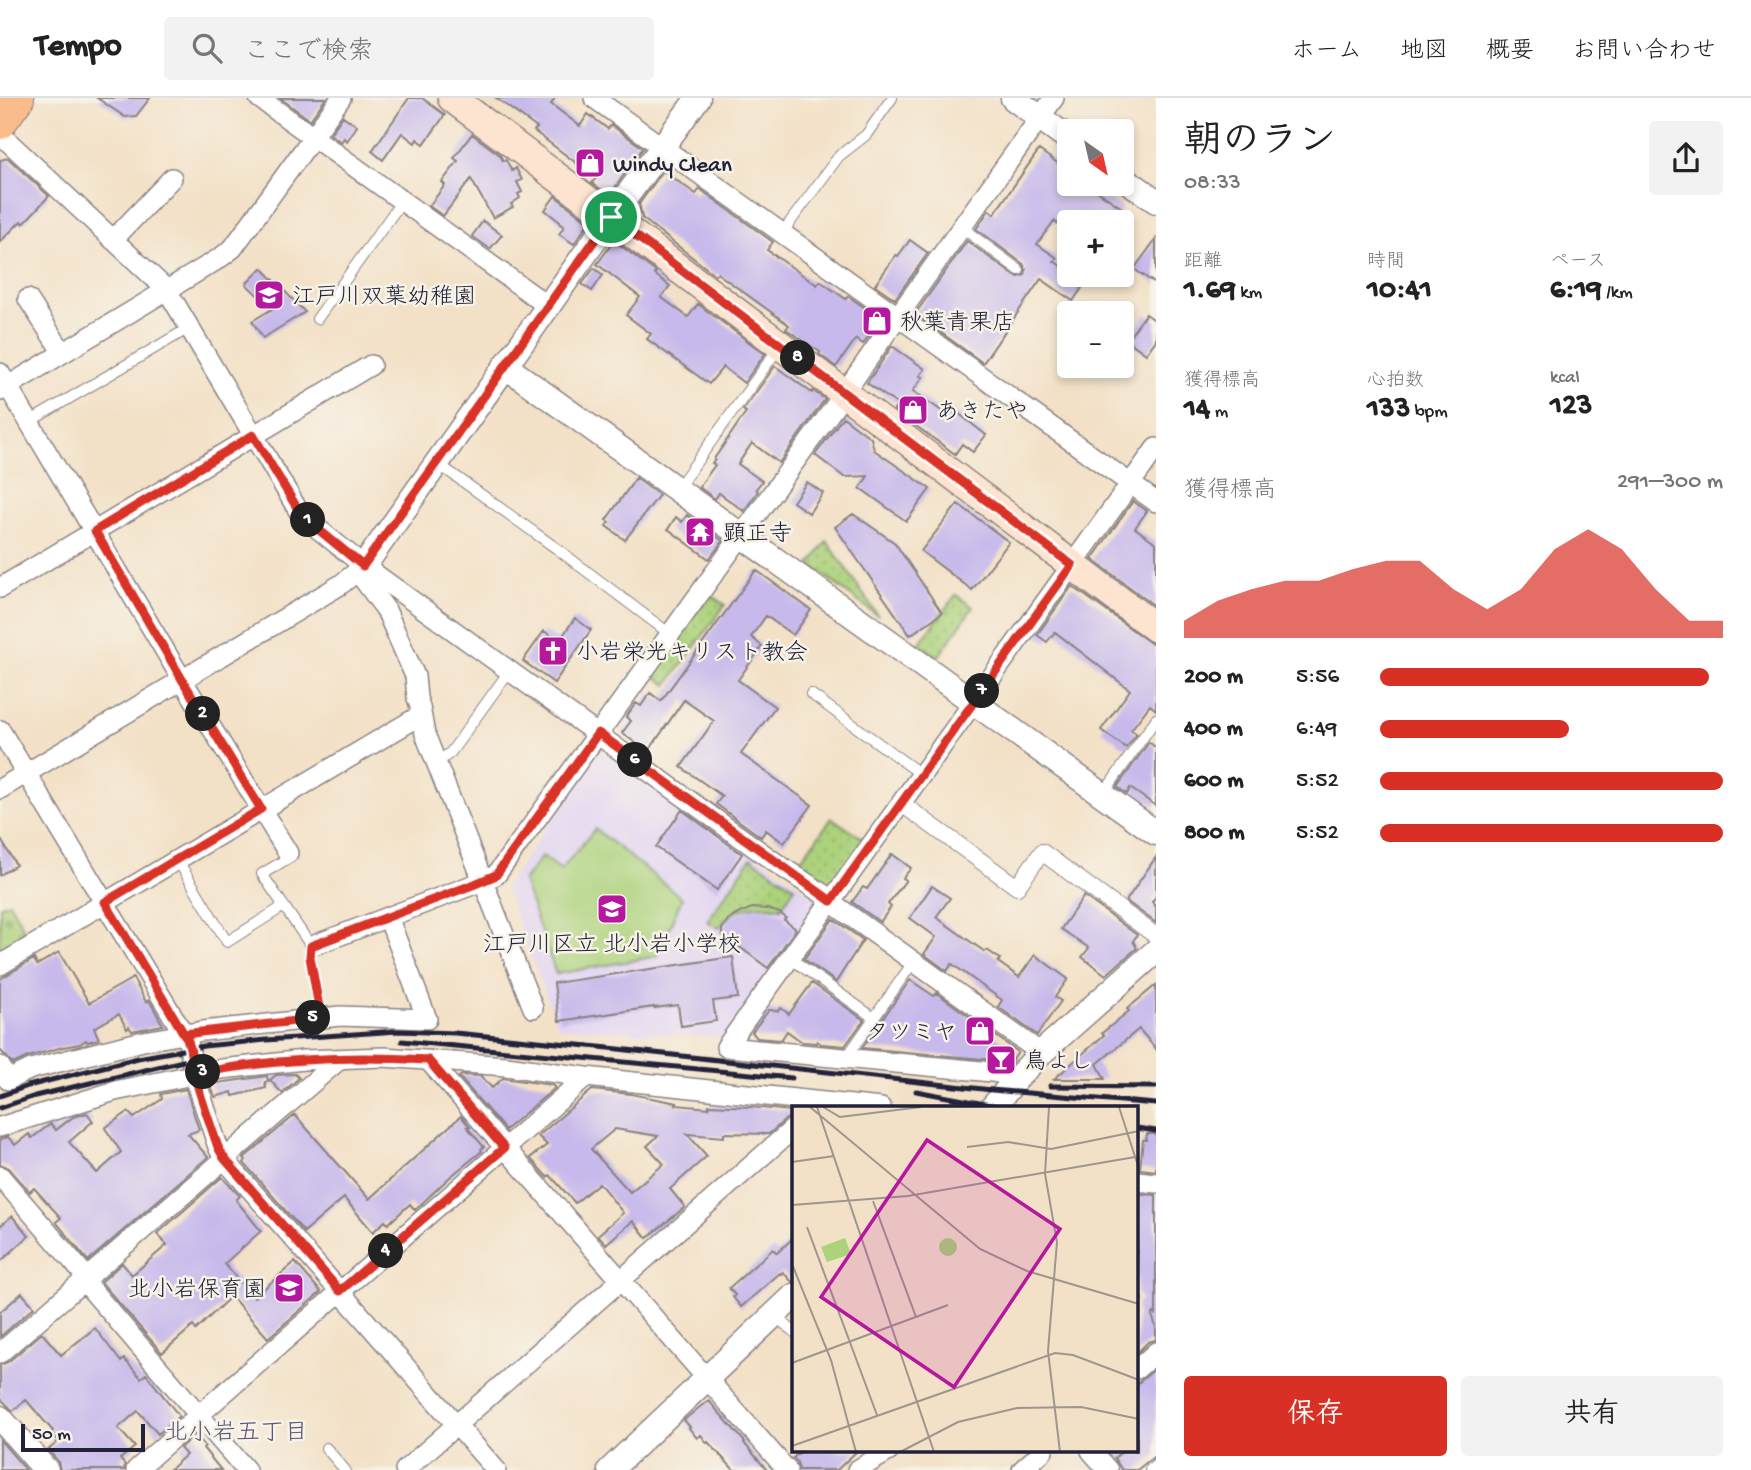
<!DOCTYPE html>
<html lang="ja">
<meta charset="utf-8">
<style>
body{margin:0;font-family:"Gochi Hand","Klee One",sans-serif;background:#f2f2f2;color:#222;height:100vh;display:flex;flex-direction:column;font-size:26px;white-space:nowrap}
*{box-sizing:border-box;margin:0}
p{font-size:23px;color:#767676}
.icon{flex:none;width:38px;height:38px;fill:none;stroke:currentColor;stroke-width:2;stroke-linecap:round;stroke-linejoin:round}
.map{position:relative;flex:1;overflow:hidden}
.side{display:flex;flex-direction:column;background:#fff;width:595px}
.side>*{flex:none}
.needle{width:46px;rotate:146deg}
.controls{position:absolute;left:1057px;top:21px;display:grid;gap:14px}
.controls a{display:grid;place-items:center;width:77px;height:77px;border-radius:7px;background:#fff;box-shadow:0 4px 10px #0003;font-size:35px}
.scale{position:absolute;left:21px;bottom:18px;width:124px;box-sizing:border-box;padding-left:7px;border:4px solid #22223b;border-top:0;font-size:19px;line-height:24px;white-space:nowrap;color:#22223b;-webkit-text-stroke:5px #f7f3e8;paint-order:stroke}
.pin{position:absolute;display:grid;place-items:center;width:60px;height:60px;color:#fff;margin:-30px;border:4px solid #fff;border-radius:50%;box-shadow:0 2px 7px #0007}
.km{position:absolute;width:35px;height:35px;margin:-18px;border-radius:50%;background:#222;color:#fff;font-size:19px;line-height:35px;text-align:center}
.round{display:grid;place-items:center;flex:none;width:74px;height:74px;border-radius:7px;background:#f2f2f2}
.summary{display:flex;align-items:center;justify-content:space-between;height:119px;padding:0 28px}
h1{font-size:38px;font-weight:800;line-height:52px}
.stats{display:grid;grid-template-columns:repeat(3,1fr);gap:10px;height:119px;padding:7px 28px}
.stats div{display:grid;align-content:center}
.stats b{font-size:30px;font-weight:800}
.stats small{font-size:19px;font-weight:400}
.stats p{font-size:19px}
.chart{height:196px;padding:14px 28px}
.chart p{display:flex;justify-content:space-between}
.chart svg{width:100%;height:126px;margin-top:7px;fill:#d93025;opacity:.7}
.cta{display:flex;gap:14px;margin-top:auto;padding:14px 28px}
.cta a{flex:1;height:80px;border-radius:7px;background:#d93025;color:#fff;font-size:28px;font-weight:800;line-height:80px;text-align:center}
.cta a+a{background:#f2f2f2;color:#222}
ul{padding:0 28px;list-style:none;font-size:23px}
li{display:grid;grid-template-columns:112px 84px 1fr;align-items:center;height:52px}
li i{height:18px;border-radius:9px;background:#d93025}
header{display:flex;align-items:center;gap:42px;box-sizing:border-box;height:98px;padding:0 35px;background:#fff;border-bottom:2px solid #e0e0e0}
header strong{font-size:33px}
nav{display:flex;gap:38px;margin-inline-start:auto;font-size:24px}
.search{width:490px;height:63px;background:#f2f2f2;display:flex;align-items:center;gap:18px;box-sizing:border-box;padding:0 24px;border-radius:7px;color:#767676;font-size:26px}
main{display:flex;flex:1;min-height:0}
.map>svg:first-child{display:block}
.built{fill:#e2d4f3}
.grass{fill:#acd27b;stroke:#677a5b;stroke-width:2}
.cemetery{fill:url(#cemetery-stones);stroke:#677a5b;stroke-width:2}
.park{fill:url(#park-dots);stroke:#677a5b;stroke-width:2}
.building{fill:#c7b9eb;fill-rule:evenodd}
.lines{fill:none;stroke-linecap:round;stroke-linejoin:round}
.service-casing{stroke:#8a8281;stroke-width:12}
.pedestrian-casing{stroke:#8a8281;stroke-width:18}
.minor-casing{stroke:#8a8281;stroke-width:22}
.tertiary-casing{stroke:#8a8281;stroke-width:27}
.secondary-casing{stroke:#8a8281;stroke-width:31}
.primary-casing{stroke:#8a8281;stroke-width:34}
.service{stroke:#fff;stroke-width:10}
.pedestrian{stroke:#fff;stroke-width:16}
.minor{stroke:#fff;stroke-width:19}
.tertiary{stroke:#fff;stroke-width:24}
.secondary{stroke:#fde4d0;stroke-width:28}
.primary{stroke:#f9bc8a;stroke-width:32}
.rail{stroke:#22223b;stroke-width:5}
.route-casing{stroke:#fff;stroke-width:14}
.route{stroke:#d93025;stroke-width:9}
.labels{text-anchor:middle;stroke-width:5;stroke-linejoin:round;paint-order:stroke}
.poi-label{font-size:23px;fill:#22223b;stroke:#f7f3e8;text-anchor:start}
.neighbourhood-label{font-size:24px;fill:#5c5779;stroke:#f7f3e8}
.inset-road{fill:none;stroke:#9f958f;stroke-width:2}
.view{fill:#b5179e;fill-opacity:0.15;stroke:#b5179e;stroke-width:3.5}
.inset-edge{fill:none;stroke:#22223b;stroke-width:3.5}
</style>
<header>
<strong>Tempo</strong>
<div class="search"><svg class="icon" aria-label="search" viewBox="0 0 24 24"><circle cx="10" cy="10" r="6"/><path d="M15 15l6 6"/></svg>ここで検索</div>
<nav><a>ホーム</a><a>地図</a><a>概要</a><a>お問い合わせ</a></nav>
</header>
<main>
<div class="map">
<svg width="1156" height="1372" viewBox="0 0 1156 1372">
<defs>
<pattern id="cemetery-stones" width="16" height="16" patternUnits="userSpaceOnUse" patternTransform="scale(1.75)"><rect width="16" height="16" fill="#acd27b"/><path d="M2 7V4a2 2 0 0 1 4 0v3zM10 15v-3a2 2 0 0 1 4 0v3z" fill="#94b46b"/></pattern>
<pattern id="park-dots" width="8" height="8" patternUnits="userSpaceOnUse" patternTransform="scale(1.75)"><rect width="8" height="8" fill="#acd27b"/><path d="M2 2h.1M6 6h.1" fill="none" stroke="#94b46b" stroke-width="1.8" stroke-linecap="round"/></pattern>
</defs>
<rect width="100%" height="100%" fill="#f7f3e8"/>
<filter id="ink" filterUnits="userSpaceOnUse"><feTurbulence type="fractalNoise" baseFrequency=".0143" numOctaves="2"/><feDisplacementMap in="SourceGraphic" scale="14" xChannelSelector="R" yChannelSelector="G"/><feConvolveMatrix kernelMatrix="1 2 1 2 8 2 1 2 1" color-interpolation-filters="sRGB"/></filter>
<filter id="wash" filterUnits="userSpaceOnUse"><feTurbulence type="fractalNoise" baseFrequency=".00686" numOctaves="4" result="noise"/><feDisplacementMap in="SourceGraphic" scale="28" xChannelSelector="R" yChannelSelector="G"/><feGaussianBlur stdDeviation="1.57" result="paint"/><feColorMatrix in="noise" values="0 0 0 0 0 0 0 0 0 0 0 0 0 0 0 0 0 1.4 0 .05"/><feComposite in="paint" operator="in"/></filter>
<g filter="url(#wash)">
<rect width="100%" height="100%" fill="#f3e1c7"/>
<path class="built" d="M605,652L749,753L701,826L750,753L822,803L724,940L558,929L505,790L597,655Z"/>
<path class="grass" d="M595,731L682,800L657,858L556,876L523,783L542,758L561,772Z"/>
<path class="cemetery" d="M9,804L29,840L0,858V808Z"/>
<path class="park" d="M827,443L878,518L810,467Z
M709,495L725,507L667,587L651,575Z
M956,497L973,509L938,559L919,546Z
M832,720L866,743L832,791L797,767Z
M751,760L795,789L781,810C757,804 733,808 719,830L707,823Z"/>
<g id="blocks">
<path class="building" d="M97,0H150L136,18L125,19Z
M280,0H326L310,22Z
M409,0H422L445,17L424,46L417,41L415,45L402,35L383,62L372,53Z
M496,0H555L551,6L580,28L588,16L608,31L611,27L643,50L611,95H606L592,85L596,80L534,33L537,30Z
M343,18L357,28L347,43L344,40L341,44L330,36Z
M472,36L500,57L503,63L506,62L512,73L516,70L522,82L517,84L522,94L518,96L520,100L511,106L513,109L493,120L471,81L443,118L429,108L445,87L442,84L458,63L454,60Z
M1039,52L1069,73V86H1087L1122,110L1112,124H1069V134L1054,123L1037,146L1057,160L1054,163L1069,174V177L1075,178L1072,183L1082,190L1073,203L1041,181L983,265L915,216L967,143L1015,178L1019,179L1025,177L1026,172L1023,166L976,131L989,112L994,116Z
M8,60L49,98L23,126L21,123L0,144V62Z
M663,73L696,96L700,91L773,144L767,152L817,187L820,183L846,201L848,198L881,221L863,246L856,241L836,269L819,256L820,254L786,231L789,227L717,175L715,177L642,120L639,106Z
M555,98L589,124L574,146L559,136L564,129L559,125L560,124L545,112Z
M483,123L502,137L490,151L472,138Z
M1156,141V186L1134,171Z
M910,142L928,155L895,201L875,187L896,157L898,158Z
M617,145L656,174L654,176L670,188L661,199L688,219L698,206L765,256L744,285L723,269L709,286L647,241L651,236L626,217L640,199L597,166L611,147Z
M262,170L305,214L263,240L252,223L272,211L246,186Z
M594,170L603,177L592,193L582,186Z
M1146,216L1156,223V242L1146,256L1127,242Z
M892,248L925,271L920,278L923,279L913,293L949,318L952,313L956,317L958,315L986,337L973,354L962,346L955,356L894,312L898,307L867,285Z
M775,268L812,295L813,293L825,301L779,365L752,345L738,366L762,383L756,391L758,393L744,413L719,395L715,401L699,389L715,367L712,365L715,362L714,361L746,314L743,312Z
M843,319L871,340L874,352L930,391L908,421L906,423L860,390L868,378L844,379L815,357Z
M636,380L659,397L625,442L606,428L609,424L606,422Z
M807,384L823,395L809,415L793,404Z
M1133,403L1147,413L1135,430L1156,445V509L1092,461Z
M958,406L1009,444L972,492L921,453Z
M853,416L895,445L942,515L910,537L835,429Z
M687,417L723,443L709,461L668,431L676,419L682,424Z
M756,472L811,512L793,537L766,518L751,539L762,548L738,582L775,609L741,656L812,707L784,745L766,732L761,739L716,706L722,698L681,669L714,623L684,602L648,654L622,635L631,623L626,619L636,605L641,608L650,595L661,603Z
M1072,488L1156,549V612L1150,607L1131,632L1137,636L1126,650L1101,632L1130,592L1055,534L1047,544L1037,537Z
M575,520L591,532L554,585L523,563L544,533L559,543Z
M1149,644L1156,650V708L1130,690L1127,696L1117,689Z
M682,712L742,756L717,792L656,749Z
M0,740L16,767L0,777Z
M892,756L911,770L903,780L906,782L888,806L891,809L880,824L852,804L863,789L867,791Z
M1156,759V798L1152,804L1156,809V825L1126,803Z
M932,788L950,800L936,819L985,854L987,852L1000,861L998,864L1019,879L1035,857L1068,881L1055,899L1061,903L1037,937L998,909L1002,902L952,866L947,873L924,856L936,839L910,820Z
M1084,798L1137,837L1133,843L1137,850L1106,877L1082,859L1089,850L1061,831Z
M752,810L767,811L780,815L786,820L784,822L796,831L768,870L722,836V831L728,822L740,815Z
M833,821L863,842L836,884L804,861Z
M59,854L89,905L133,880L146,904L149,902L163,927L132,933L129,929L127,931L119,916L94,930L99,941L87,944L86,942L80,946L63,949L28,959L13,966L0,952V881L34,861L37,867Z
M733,859L738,900L713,903L716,923L681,928L678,907L654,910V909L559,923L554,885Z
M910,882L934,898L937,895L1018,954L1013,962L1011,965L993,962L862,950Z
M812,885L864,922L845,948L821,946L817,943L816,945L802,944L787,933L781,942L757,940L752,934L769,912L778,913L781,910L789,916Z
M1156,887V951L1139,931L1097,966L1105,981H1054L1104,937L1102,935L1129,913L1127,911Z
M295,976L299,980L282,995L270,982L276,977Z
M462,977L481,978L492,990L503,980L552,987L555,990L505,1032L459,979Z
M267,978L268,983L265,984L266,990L233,998L232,994L215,999L210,986Z
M186,991L199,1032L188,1036L208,1059L88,1163L56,1124L61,1120L34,1090L30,1094L9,1070L0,1066V1041L8,1039L15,1047L29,1036L32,1040L49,1027L51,1026L56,1032L73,1019L87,1015L93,1023L69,1044L97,1075L121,1054L105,1030L128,1014L134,1020L162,1001L161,996Z
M592,992L631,996L677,1005L676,1007L709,1010V1007L751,1009L792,1013L793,1018L786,1021L769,1036L724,1035V1039L687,1036L707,1058L670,1091L685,1109L647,1140L633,1123L606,1146L598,1137L623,1115L599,1085L575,1105L550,1077L547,1079L530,1060L547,1047L538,1038ZM615,1031L658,1038L647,1048L664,1066L630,1094L591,1051Z
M295,1017L369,1101L461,1018L470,1029H467L484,1049L481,1051L482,1053L450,1079L415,1112L410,1106L388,1126L385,1123L373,1134L344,1100L304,1134L244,1065L246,1062L244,1060Z
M1147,1036H1156V1073L1140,1071L1143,1042H1146Z
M222,1079L240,1098L236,1102L261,1133L224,1166L254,1199L295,1164L321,1194L268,1240L231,1198L196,1232L193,1228L162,1255L101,1184L122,1165L132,1177L167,1147L157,1136Z
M1140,1096L1156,1097V1217L1154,1215L1152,1217L1156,1229V1242L1148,1244L1137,1255V1206L1142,1201L1137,1195V1127Z
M12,1118L29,1138L0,1164V1128Z
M794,1139V1184L791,1183L783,1174L781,1176L780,1175L741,1209L733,1199L735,1197L729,1190L773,1151L777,1155Z
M22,1195L34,1209L0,1239V1214Z
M95,1230L121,1264L124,1261L141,1280L146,1276L179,1318L158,1336L138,1313L118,1330L135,1349L120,1361L125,1367L124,1372H60L58,1363L48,1352L59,1343L51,1334L53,1333L26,1302L13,1313L0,1300V1267L8,1264L42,1235L61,1257Z
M1156,1270V1357L1137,1372H1122L1114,1360L1123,1353H1137V1286Z
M709,1303L745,1344L744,1345L767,1372H734L708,1344L707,1345L701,1337L697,1340L689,1330L690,1329L684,1322L701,1308Z
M195,1336L205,1348L203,1350L221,1372H169L186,1357L180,1350Z
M0,1342L26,1372H0Z
M801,1353H857L837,1372H799L797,1364L793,1360Z"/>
</g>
</g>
<g filter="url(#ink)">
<use href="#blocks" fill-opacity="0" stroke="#8a8281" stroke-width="2"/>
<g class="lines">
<g class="service-casing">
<path id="service" d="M961,129L1019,172
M782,135L839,58L866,37L892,0
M317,221L402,103
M29,324L189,230
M437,365L556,450L670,536
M677,391L780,248
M811,596L922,677
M437,665L451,654L510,572
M1104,695L1156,621
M289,757L290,759L262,776L311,848L317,846
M177,761L227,844L284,808
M311,848L310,859L321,920
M790,860L874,920
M846,960L914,863
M774,1217L794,1234
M326,1350L345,1372
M1150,1372L1156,1367"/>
</g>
<g class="pedestrian-casing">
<path id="pedestrian" d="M902,706L1017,789L1042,754L1156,838"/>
</g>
<g class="minor-casing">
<path id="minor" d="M259,0L548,208
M594,0L1156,404
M0,36L167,192L298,412L302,418L364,468L776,765L826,798L835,807L1041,955
M113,142L172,80
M28,201L63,255
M0,275L183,583L288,755
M0,293L220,160L233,150L341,0
M358,474L386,512L415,578L417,600L420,609L425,636L533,910
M0,490L371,267
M0,632L188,943L194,976L218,1049L224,1061L496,1372
M0,691L340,487L364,468
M317,846L475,786L496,777L838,304L898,218L1054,0
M0,867L421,617
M428,962L787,1372
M0,968L8,982L31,971L143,943L203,933L340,918L427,921L388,819
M1018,979L992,974L726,949L1156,350
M0,1029L115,993L222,971L304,962L384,959L506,968L586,979L881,1010
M0,1078L87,1180
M1137,1083L1156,1085
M84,1183L246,1372
M0,1255L340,961
M1137,1271L1156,1254
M1091,1353L1108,1372
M136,1372L586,979
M405,1372L794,1030
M857,1372L889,1353
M1022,1372L1043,1353"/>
</g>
<g class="tertiary-casing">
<path id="tertiary" d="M1013,0L1069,41
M1122,79L1156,103
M505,268L1156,735
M364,468L602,132L698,0
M992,1010L1018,979L1041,955L1156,853
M0,1320L46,1372
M610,1372L794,1198"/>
</g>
<g class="secondary-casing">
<path id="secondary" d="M452,0L1156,530"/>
</g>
<g class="primary-casing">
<path id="primary" d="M0,25L18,0"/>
</g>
<use href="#service" class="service"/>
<use href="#pedestrian" class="pedestrian"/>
<use href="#minor" class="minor"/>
<use href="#tertiary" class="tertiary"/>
<use href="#secondary" class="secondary"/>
<use href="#primary" class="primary"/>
<path class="rail" d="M402,943L792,980
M1050,988L1156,989
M916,993L1006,1010
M0,998L28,988L138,960L204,948L266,942L398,933L455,935L609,950L992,992L1156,1006
M0,1010L35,998L200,959
M1137,1030L1156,1033"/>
</g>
</g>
<g class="lines" filter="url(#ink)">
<g class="route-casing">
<path id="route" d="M611,119L363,468L302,418L253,337L95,433L183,583L261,711L105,804L184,936L188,943L190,950L194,976C271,961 350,957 428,962L504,1050L340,1193L224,1060L218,1049C210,1026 202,1003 195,979C191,964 193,949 184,936L321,920L310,859L311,848L475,786L496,777L598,635L831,803L1072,467L611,119"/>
</g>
<use href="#route" class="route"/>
</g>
<defs>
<g id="shop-square" transform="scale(1.575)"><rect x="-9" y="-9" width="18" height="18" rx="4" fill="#b5179e" stroke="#f7f3e8"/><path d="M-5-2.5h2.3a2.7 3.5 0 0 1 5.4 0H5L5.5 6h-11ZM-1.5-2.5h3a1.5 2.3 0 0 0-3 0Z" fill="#fff"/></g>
<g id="school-square" transform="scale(1.575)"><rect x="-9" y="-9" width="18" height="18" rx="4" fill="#b5179e" stroke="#f7f3e8"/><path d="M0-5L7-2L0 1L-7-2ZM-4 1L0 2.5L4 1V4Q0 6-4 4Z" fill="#fff"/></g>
<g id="temple-square" transform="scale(1.575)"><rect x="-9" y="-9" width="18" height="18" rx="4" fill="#b5179e" stroke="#f7f3e8"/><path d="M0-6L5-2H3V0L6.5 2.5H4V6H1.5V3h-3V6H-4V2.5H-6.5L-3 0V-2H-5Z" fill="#fff"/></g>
<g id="church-square" transform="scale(1.575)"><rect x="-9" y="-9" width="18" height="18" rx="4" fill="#b5179e" stroke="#f7f3e8"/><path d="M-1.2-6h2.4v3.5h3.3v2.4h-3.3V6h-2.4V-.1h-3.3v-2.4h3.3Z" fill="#fff"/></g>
<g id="bar-square" transform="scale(1.575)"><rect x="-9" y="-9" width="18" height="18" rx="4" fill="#b5179e" stroke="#f7f3e8"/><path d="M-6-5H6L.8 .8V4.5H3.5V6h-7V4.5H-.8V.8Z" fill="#fff"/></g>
</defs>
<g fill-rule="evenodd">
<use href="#shop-square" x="590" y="65"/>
<use href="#school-square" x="269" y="197"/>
<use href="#shop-square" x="877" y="223"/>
<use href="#shop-square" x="913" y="312"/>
<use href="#temple-square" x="700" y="434"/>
<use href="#church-square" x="553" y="553"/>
<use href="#school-square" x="612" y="811"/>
<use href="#shop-square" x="980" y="933"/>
<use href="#bar-square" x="1001" y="962"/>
<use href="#school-square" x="289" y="1190"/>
</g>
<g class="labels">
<g class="poi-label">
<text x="613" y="73">Windy Clean</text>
<text x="292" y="205">江戸川双葉幼稚園</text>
<text x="900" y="231">秋葉青果店</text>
<text x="936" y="320">あきたや</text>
<text x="723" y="442">顕正寺</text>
<text x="576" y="561">小岩栄光キリスト教会</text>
<text x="612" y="853" text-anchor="middle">江戸川区立 北小岩小学校</text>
<text x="957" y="941" text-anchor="end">タツミヤ</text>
<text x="1024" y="970">鳥よし</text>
<text x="266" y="1198" text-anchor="end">北小岩保育園</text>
</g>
<g class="neighbourhood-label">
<text x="236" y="1341">北小岩五丁目</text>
</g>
</g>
<g transform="translate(792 1008)">
<rect width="346" height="346" fill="#f3e1c7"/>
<path d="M147 141a9 9 0 1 1 18 0a9 9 0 1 1-18 0ZM53,132L59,148L35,156L29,141Z" fill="#acd27b"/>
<path class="inset-road" d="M18,1L188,143L235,165L347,198M25,1L142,346M31,1L48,11L129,1M257,1L253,68L265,136L256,245L268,346M327,1L347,63M175,41L216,36L259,43L347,25M0,56L42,50M81,95L124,211M0,99L116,90L343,51M15,121L85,309M0,158L39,254L64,346M0,257L156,199M0,340L263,247L281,249L347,274M108,346L166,316L225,302L289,301L347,313"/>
<path class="view" d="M135,34L268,123L162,281L29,191Z"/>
<rect width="346" height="346" class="inset-edge"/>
</g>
</svg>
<div class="controls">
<a><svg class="needle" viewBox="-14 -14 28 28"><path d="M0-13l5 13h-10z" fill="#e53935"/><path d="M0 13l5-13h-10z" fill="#767676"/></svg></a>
<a>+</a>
<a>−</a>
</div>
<div class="scale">50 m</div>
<div class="pin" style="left:611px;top:119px;background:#1e9e55"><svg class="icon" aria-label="arrive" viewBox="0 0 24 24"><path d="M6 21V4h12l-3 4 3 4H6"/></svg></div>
<b class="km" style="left:308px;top:422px">1</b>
<b class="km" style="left:203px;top:616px">2</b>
<b class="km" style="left:203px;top:974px">3</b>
<b class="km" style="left:386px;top:1153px">4</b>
<b class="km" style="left:313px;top:920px">5</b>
<b class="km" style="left:635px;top:662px">6</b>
<b class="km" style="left:982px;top:593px">7</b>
<b class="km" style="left:798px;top:260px">8</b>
</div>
<section class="side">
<div class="summary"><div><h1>朝のラン</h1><p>08:33</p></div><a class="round"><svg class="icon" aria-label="share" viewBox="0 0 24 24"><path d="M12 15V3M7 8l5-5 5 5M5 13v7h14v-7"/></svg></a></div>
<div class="stats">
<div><p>距離</p><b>1.69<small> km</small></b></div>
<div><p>時間</p><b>10:41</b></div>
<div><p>ペース</p><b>6:19<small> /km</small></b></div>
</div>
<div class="stats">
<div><p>獲得標高</p><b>14<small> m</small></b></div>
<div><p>心拍数</p><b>133<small> bpm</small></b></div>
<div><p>kcal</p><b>123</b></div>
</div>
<div class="chart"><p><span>獲得標高</span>291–300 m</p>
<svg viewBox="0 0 160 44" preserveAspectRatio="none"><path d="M0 44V38L10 31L20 27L30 24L40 24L50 20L60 17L70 17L80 27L90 34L100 27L110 13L120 6L130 13L140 27L150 38L160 38V44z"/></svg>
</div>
<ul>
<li><b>200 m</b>5:56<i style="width:96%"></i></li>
<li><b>400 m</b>6:49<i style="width:55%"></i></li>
<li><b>600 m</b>5:52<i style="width:100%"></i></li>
<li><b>800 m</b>5:52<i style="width:100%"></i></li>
</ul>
<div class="cta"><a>保存</a><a>共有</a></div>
</section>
</main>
